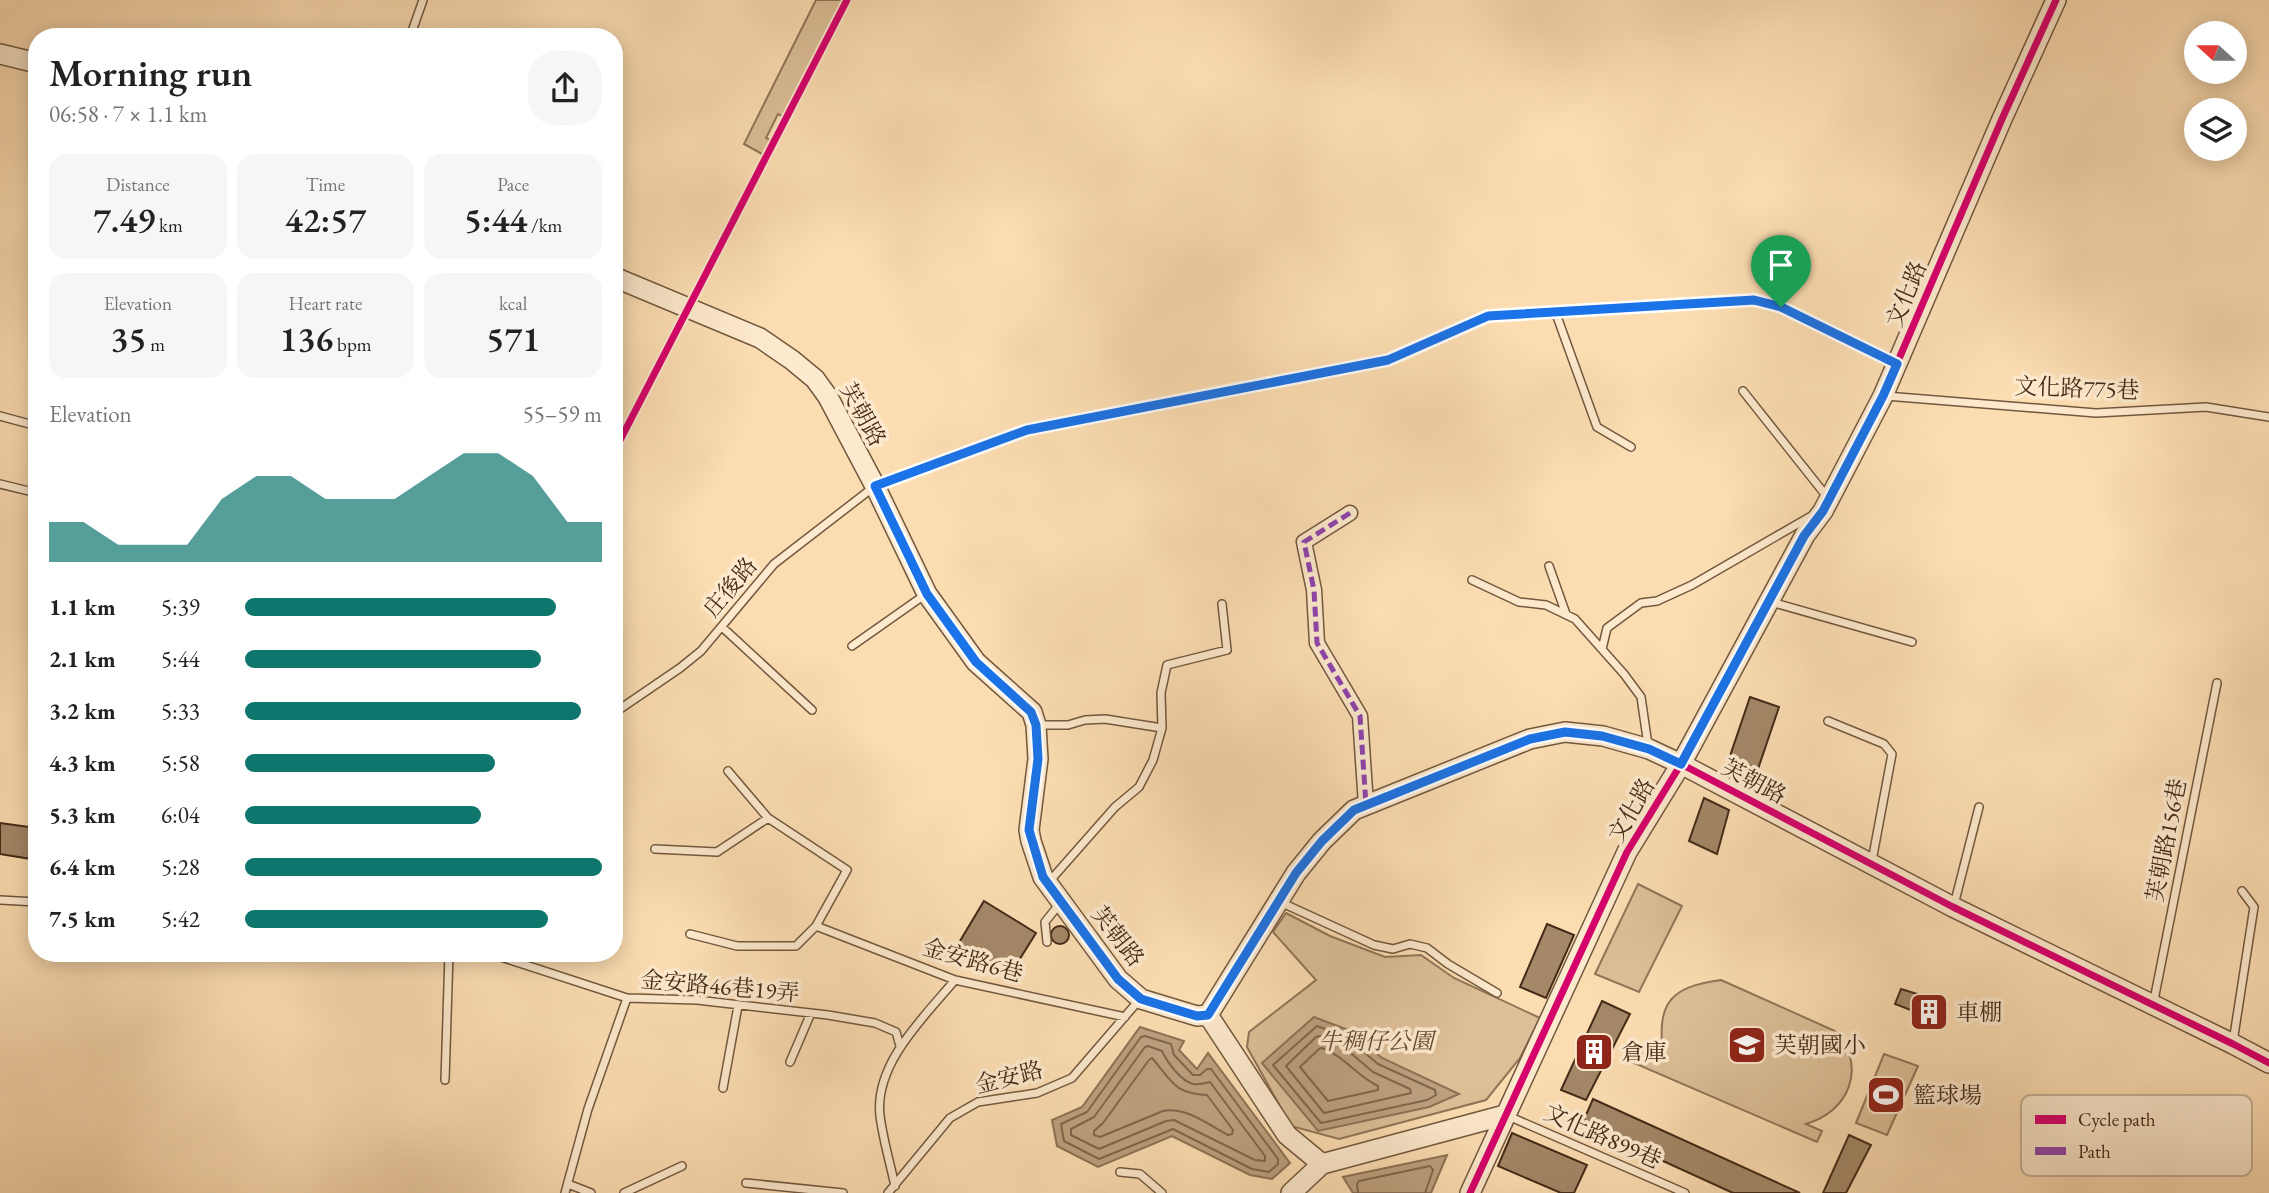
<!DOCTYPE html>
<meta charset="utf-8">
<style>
body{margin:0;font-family:"EB Garamond","Noto Serif TC",serif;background:#f6f6f6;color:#222;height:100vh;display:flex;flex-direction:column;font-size:26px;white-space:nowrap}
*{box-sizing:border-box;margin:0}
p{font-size:23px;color:#767676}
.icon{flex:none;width:38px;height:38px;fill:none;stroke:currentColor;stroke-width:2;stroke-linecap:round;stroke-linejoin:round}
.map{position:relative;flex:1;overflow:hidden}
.details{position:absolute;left:28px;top:28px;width:595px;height:934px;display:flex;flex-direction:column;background:#fff;border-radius:28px;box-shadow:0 4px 18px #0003}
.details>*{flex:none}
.needle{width:46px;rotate:291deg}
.tools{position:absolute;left:2184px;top:21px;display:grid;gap:14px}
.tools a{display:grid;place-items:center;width:63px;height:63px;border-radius:50%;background:#fff;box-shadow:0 4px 18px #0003;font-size:35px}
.pin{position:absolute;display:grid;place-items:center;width:60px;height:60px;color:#fff;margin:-72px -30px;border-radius:50% 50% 50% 0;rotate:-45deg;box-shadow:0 0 7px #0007}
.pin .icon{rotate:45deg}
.round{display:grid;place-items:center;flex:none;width:74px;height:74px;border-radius:28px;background:#f6f6f6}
.head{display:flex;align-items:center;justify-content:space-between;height:119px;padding:0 21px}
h1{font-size:38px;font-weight:600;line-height:52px}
.metrics{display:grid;grid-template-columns:repeat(3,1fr);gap:10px;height:119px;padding:7px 21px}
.metrics div{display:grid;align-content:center;border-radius:18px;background:#f6f6f6;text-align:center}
.metrics b{font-size:35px;font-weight:600}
.metrics small{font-size:19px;font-weight:400}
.metrics p{font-size:19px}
.chart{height:196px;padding:14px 21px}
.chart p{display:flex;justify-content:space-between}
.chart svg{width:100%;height:126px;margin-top:7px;fill:#0f766e;opacity:.7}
ul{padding:0 21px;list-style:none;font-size:23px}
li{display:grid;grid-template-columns:112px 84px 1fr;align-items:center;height:52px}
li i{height:18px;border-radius:9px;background:#0f766e}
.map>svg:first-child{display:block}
.green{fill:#ddbf98;stroke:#907558;stroke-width:2}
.water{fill:#bda07e;stroke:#8d7155;stroke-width:2}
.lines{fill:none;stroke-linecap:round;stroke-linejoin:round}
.shore{stroke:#80664b;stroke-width:2}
.building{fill:#a48868;stroke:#442b18;stroke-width:2}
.service-casing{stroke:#72583e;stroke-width:10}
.minor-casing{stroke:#72583e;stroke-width:17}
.tertiary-casing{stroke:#72583e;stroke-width:22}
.service{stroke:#fde9cd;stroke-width:7}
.minor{stroke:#fde9cd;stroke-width:14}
.tertiary{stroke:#fde9cd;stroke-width:19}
.quiet{stroke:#8e44ad;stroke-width:5;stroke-dasharray:10 5;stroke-linecap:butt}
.cycleway-casing{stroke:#fde9cd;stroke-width:11}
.cycleway{stroke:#d6006c;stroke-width:7}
.route-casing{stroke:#fff;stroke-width:14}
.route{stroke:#1a73e8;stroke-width:9}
.labels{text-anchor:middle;stroke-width:7;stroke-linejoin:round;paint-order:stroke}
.street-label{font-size:23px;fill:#442b18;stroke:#fde9cd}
.poi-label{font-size:23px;fill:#442b18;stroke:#fde9cd;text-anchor:start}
.park-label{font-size:23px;font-style:italic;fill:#634932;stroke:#fde9cd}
.key{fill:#fde9cd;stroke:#c6b097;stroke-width:2}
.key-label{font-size:19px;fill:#442b18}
</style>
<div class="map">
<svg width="2269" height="1193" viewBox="0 0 2269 1193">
<rect width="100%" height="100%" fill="#fcddb2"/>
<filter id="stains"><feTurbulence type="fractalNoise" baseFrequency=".00286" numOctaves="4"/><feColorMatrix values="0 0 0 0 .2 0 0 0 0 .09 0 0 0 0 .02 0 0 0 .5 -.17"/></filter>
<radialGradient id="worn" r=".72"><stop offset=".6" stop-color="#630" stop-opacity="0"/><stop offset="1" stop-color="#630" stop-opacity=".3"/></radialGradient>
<path class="green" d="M816,0H843L784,117L778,114L766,138L772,141L764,155L744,144Z
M1638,884L1682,906L1639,992L1595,974Z
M1286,913L1330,936L1385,957L1421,955L1454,978L1540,1018L1520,1058L1486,1100L1339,1139L1291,1126L1247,1047L1249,1032L1316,980L1273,932Z
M1721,980L1835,1031C1868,1066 1849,1112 1806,1124L1822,1131L1817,1142L1627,1060L1634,1043L1663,1055C1657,1003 1669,987 1721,980Z
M1884,1054L1918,1066L1887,1135L1856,1123Z"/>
<path class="water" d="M1314,1017L1348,1030L1382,1058L1459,1094L1429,1107L1318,1131L1262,1063Z
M1140,1027L1184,1041L1179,1050L1197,1069L1208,1053L1290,1163L1272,1179L1250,1175L1172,1136L1098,1167L1057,1146L1052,1120L1082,1107Z
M1447,1155L1431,1193H1353L1343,1177Z"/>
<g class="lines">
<path class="shore" d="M1317,1026L1345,1036L1378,1064L1435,1090L1436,1095L1427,1100L1321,1123L1273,1065Z
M1145,1036L1171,1044L1174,1055L1193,1075H1200L1207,1069H1211L1278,1159V1164L1269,1172L1252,1169L1173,1129L1099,1159L1064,1141L1061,1124L1087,1112L1141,1037Z
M1320,1036L1340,1044L1373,1072L1410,1089L1411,1093L1324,1113L1286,1066L1316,1037Z
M1148,1046L1162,1051C1167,1062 1181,1081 1193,1084C1199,1085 1205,1083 1210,1082L1265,1156V1161L1255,1160L1174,1120L1166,1121L1099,1149L1071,1135V1129L1094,1117L1145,1047Z
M1322,1048C1344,1056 1357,1076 1378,1086V1090L1328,1101L1300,1067L1319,1049Z
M1152,1058C1172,1081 1173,1093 1207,1095L1233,1130L1232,1134L1228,1135C1209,1125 1185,1106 1163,1111L1100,1137L1094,1135V1131L1103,1123L1149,1060Z
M1358,1193L1357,1184L1359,1181L1430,1166L1433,1170L1425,1193"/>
</g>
<path class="building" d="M1750,697L1779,707L1758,769L1729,759Z
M1704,798L1729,810L1717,854L1689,841Z
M0,823L37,828V860L0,854Z
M984,901L1036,933L1008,978L957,946Z
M1547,924L1574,935L1546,998L1520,987Z
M1051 935a9 9 0 1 1 18 0a9 9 0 1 1-18 0Z
M1901,989L1946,1003L1939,1021L1895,1004Z
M1602,1001L1630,1014L1586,1100L1561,1090Z
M1593,1099L1800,1193H1733L1582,1124Z
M1512,1133L1587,1165L1574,1193H1561L1498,1166Z
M1849,1135L1871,1145L1846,1193H1823Z"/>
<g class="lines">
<g class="service-casing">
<path id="service" d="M410,37L423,0
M1555,311L1597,427L1631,447
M1743,391L1828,498
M1886,396L2096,413L2206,407L2269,417
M0,416L37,426
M0,484L37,493
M1549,566L1566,614
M1472,580L1519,602L1546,605L1575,619L1624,674L1641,697L1648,745
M1771,602L1912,642
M722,627L812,710
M852,646L926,594
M1602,649L1607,628L1641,603L1657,601L1692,585L1813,515
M614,713L680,668L701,651L774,564L875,486L936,462L1027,430L1388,360L1488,316L1754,300L1781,307L1896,364
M1828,721L1884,744L1892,754L1872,861
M1037,725H1068L1085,720L1105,719L1162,728
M728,771L768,818
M655,849L717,852L768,818L847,870L816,926L955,980L1125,1017
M1048,883L1115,807L1139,787L1153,760L1162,728L1161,693L1167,665L1227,650L1222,604
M0,900L37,902
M1280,902L1374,945L1393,949L1410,944L1427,948L1448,964L1497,993
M1954,905L1979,807
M690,934L737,946H796L816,926
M1047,942L1045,922L1061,902
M492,954L627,998L588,1109L565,1193
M627,998L697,1000L828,1015L875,1023L896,1032L900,1046
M2153,1005L2217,683
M2233,1042L2254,907L2242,891
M790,1062L811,1013
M445,1080L449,954
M723,1088L738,1006
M1506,1115L1685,1193
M1120,1172L1140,1174L1162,1193
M746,1183L843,1193
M568,1184L591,1193
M895,1186C890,1163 883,1139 880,1116C874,1064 924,1017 955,980
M624,1193L682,1166
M888,1193L950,1118L978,1102L1037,1093L1072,1078L1140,999"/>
</g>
<g class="minor-casing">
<path id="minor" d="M1350,513L1304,542L1314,590L1317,643L1360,716L1366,805"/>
</g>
<g class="tertiary-casing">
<path id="tertiary" d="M0,54L37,63
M614,277L760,338L792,360L815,379L828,397L875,486L927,594L976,662L1032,712L1036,725L1038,759L1029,830L1031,841L1043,877L1118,979L1141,999L1197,1016L1208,1015
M1208,1015L1296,873L1322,841L1354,810L1530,739L1565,732L1603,736L1649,749L1681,764L1953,907L2233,1044L2269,1063
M1208,1015L1287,1135L1322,1164
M1291,1193L1322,1164L1505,1115
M1470,1193L1627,852L1681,764L1805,535L1823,511L1883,396L2002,119L2056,0"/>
</g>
<use href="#service" class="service"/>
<use href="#minor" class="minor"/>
<use href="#tertiary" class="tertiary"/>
<path class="quiet" d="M1350,513L1304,542L1314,590L1317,643L1360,716L1366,805"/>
<g class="cycleway-casing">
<path id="cycleway" d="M614,452L847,0
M1208,1015L1296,873L1322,841L1354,810L1530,739L1565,732L1603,736L1649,749L1681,764L1953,907L2233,1044L2269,1063
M1470,1193L1627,852L1681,764L1805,535L1823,511L1883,396L2002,119L2056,0"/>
</g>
<use href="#cycleway" class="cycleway"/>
</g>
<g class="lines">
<g class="route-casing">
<path id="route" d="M1754,300L1781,307L1897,364L1883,396L1823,511L1804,536L1681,764L1649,749L1602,736L1565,732L1530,739L1354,810L1322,841L1296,873L1208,1015L1197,1016L1141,999L1118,979L1043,877L1029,830L1038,759L1036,725L1031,712L976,662L927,594L875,486L1027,430L1388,360L1488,316Z"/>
</g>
<use href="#route" class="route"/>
</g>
<defs>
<g id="building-square" transform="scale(2.0125)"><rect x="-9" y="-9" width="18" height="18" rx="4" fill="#8f2418" stroke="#fde9cd"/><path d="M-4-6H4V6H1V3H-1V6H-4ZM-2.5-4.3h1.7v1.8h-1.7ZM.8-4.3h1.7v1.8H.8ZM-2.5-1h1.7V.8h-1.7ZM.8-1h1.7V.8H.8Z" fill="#fff"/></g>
<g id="school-square" transform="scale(2.0125)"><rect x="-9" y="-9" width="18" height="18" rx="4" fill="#8f2418" stroke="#fde9cd"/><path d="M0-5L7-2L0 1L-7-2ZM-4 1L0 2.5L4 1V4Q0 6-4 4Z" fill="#fff"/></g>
<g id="stadium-square" transform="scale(2.0125)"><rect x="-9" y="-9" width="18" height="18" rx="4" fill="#8f2418" stroke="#fde9cd"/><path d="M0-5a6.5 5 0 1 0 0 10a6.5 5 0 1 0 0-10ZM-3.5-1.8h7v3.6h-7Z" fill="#fff"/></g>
</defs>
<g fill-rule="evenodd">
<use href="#building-square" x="1929" y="1012"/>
<use href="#school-square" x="1747" y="1045"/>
<use href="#building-square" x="1594" y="1052"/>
<use href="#stadium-square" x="1886" y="1095"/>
</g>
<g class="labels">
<g class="street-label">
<text transform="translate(1906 294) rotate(-67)" y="8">文化路</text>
<text transform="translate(2077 388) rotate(2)" y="8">文化路775巷</text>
<text transform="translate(863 414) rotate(61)" y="8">芙朝路</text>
<text transform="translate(730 587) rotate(-50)" y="8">庄後路</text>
<text transform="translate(1754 781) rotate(28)" y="8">芙朝路</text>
<text transform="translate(1631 810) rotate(-60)" y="8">文化路</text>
<text transform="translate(2166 840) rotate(-79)" y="8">芙朝路156巷</text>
<text transform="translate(1118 936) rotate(52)" y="8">芙朝路</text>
<text transform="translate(973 960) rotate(16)" y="8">金安路6巷</text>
<text transform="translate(720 986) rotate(5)" y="8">金安路46巷19弄</text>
<text transform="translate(1009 1077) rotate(-14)" y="8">金安路</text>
<text transform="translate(1603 1136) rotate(24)" y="8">文化路899巷</text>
</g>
<g class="poi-label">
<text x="1956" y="1020">車棚</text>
<text x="1774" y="1053">芙朝國小</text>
<text x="1621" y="1060">倉庫</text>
<text x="1913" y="1103">籃球場</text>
</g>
<g class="park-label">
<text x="1376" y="1049">牛稠仔公園</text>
</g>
</g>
<rect x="2021" y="1095" width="231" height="81" rx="10" class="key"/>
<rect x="2035" y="1115" width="31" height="9" fill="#d6006c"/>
<rect x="2035" y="1147" width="31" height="8" fill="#8e44ad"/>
<g class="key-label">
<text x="2078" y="1126">Cycle path</text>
<text x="2078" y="1158">Path</text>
</g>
<rect width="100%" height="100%" filter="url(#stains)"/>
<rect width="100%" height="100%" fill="url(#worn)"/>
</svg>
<div class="tools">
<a><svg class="needle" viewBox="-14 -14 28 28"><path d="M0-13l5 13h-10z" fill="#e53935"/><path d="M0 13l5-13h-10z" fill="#767676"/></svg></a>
<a><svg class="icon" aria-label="layers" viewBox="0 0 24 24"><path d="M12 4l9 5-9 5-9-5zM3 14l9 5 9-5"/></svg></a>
</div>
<div class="pin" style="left:1781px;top:307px;background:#1e9e55"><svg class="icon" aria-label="arrive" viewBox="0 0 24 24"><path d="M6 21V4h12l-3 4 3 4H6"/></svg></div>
<section class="details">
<div class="head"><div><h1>Morning run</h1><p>06:58 · 7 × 1.1 km</p></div><a class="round"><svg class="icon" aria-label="share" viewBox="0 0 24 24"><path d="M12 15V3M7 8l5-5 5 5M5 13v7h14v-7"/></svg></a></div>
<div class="metrics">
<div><p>Distance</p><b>7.49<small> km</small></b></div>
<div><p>Time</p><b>42:57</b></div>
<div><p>Pace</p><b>5:44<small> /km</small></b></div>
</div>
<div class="metrics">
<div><p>Elevation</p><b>35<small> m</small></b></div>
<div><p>Heart rate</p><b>136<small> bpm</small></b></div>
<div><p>kcal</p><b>571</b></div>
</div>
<div class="chart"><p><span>Elevation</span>55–59 m</p>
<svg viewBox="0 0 160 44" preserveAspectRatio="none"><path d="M0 44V30L10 30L20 38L30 38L40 38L50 22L60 14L70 14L80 22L90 22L100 22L110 14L120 6L130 6L140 14L150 30L160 30V44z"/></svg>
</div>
<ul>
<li><b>1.1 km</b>5:39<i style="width:87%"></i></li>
<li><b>2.1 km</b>5:44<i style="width:83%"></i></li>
<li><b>3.2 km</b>5:33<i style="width:94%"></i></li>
<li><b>4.3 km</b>5:58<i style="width:70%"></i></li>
<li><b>5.3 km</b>6:04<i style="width:66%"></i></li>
<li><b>6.4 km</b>5:28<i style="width:100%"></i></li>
<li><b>7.5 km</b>5:42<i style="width:85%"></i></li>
</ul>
</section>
</div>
